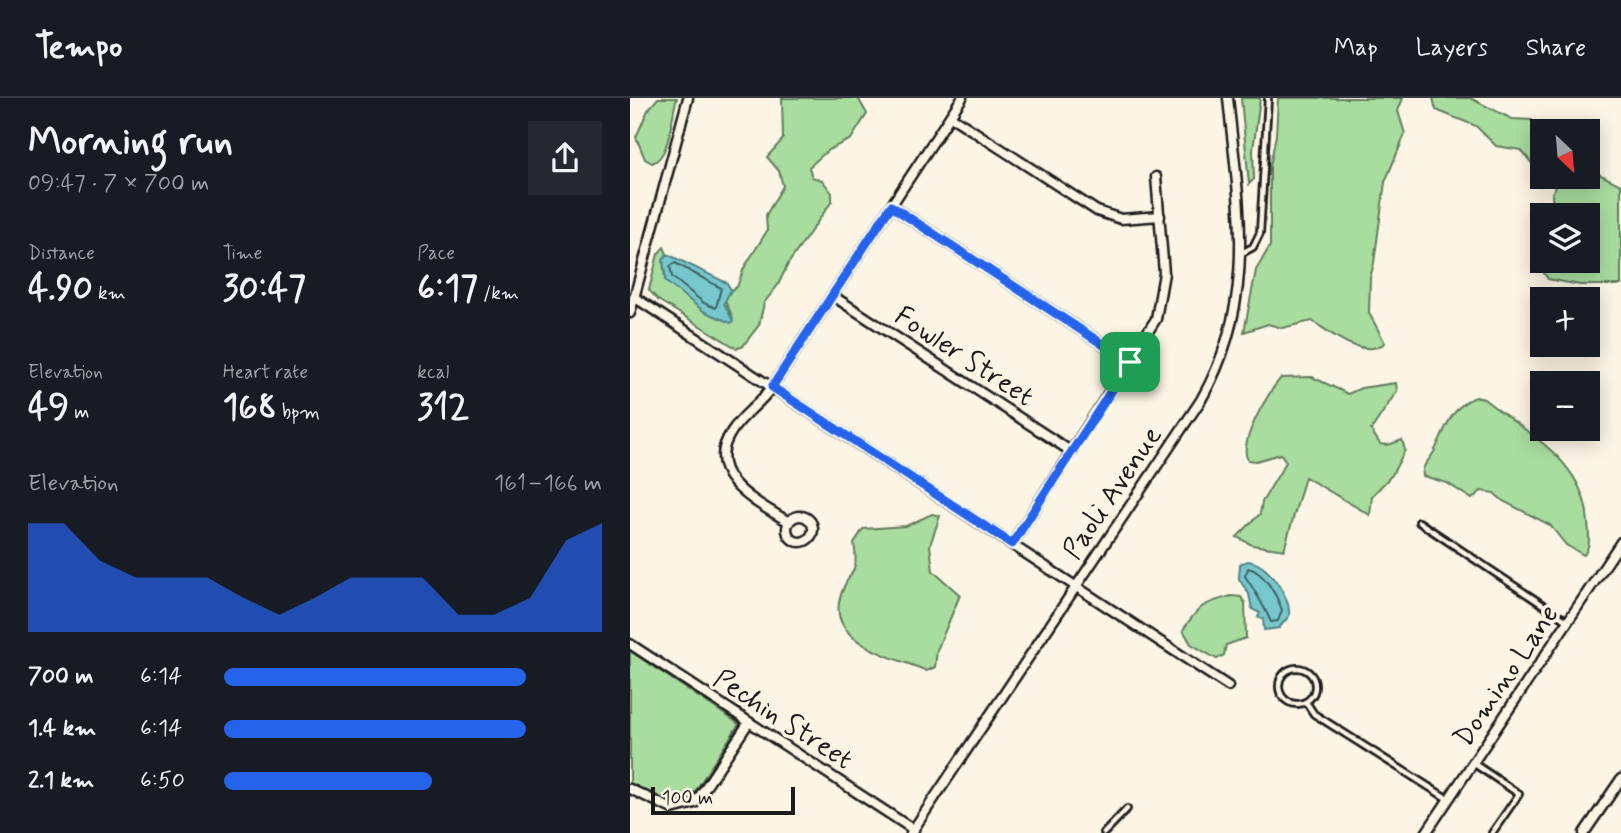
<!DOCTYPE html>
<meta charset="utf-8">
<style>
body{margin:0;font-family:Mynerve,sans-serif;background:#242831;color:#f1f3f6;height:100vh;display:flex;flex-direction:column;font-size:26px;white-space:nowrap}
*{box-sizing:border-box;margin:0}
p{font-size:23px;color:#9ea1a6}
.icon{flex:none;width:38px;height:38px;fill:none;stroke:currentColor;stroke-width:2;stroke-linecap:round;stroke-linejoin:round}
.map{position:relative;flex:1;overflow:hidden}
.panel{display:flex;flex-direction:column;background:#171b24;width:630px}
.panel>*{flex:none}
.needle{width:46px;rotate:154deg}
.tools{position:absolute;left:900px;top:21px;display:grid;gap:14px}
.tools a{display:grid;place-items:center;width:70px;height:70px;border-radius:0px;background:#171b24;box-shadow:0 4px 18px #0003;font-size:35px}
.scale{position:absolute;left:21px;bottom:18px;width:144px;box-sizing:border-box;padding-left:7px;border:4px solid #1c1c1c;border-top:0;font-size:19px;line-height:24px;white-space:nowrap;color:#1c1c1c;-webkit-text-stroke:5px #fcf5e5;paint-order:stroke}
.pin{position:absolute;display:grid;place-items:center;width:60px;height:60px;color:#fff;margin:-30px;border-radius:14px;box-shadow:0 4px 10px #0006}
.round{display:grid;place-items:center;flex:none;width:74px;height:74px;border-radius:0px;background:#242831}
.head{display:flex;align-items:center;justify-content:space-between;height:119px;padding:0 28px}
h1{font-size:38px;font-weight:700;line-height:52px}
.metrics{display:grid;grid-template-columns:repeat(3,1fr);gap:10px;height:119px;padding:7px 28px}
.metrics div{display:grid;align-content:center}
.metrics b{font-size:35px;font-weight:700}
.metrics small{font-size:19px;font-weight:400}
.metrics p{font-size:19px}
.chart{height:196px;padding:14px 28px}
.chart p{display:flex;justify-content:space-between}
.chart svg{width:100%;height:126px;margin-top:7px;fill:#2563eb;opacity:.7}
ul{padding:0 28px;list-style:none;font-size:23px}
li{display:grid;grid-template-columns:112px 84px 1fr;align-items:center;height:52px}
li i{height:18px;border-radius:9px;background:#2563eb}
header{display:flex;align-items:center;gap:42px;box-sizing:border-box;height:98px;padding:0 35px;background:#171b24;border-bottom:2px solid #363941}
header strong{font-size:33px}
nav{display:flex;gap:38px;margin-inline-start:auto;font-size:24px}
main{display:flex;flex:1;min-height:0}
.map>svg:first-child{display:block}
.green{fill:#a9dd9f;stroke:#627c5e;stroke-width:2}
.water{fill:#77c8cd;stroke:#538386;stroke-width:2}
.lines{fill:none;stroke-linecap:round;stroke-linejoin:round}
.shore{stroke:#406163;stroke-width:2}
.service-casing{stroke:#1c1c1c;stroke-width:10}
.minor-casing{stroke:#1c1c1c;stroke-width:13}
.service{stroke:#fcf5e5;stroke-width:4.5}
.minor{stroke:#fcf5e5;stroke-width:8}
.route-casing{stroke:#fff;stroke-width:14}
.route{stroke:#2563eb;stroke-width:9}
.labels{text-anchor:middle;stroke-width:7;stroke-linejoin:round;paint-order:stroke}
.street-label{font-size:28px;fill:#1c1c1c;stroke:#fcf5e5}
</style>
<header>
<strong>Tempo</strong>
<nav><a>Map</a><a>Layers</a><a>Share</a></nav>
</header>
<main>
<section class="panel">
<div class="head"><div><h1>Morning run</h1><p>09:47 · 7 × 700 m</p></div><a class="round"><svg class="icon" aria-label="share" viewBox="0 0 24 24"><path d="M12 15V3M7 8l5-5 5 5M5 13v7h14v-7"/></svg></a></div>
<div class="metrics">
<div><p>Distance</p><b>4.90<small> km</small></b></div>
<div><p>Time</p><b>30:47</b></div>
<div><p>Pace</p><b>6:17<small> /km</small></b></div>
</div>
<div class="metrics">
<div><p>Elevation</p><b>49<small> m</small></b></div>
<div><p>Heart rate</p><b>168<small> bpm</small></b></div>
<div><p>kcal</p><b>312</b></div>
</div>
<div class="chart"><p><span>Elevation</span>161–166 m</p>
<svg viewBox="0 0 160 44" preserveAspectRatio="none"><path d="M0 44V6L10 6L20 19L30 25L40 25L50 25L60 32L70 38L80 32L90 25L100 25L110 25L120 38L130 38L140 32L150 12L160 6V44z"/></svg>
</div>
<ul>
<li><b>700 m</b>6:14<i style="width:80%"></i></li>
<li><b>1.4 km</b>6:14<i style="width:80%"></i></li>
<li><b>2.1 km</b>6:50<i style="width:55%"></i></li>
</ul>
</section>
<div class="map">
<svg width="991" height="735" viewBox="0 0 991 735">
<rect width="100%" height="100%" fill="#fcf5e5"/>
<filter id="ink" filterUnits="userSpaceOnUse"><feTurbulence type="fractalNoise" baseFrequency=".0143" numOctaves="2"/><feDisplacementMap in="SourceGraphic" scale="14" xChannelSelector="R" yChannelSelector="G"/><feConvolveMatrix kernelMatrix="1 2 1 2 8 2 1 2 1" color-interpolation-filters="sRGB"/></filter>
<g filter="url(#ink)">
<path class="green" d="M28,0H47C41,17 41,59 22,65L15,61L6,39L18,12Z
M152,0H228L237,16L221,41L198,52L179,69L182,79L192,82L202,95V103L158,166L148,187L134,205L129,227L112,249L106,250L28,202L19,192L28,156L34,149L37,156L33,162L35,182L75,214L92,218L97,223L103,220L95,202L101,192L107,189L114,170L137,133L136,117L153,88L149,73L137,59L153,41Z
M611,0H630L623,52L624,81L619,86Z
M648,0H773L768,13L775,36L755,84L744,165L740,180L739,215L755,245C731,262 700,234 682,223L652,230L638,226L614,234L626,172L640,148V68L646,37Z
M803,0H840L882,21L902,22L912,40V67L904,68L891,52L866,48L846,28L806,12Z
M957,70L991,87V187H950L918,181L911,171L915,163H957V117H923L922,95L928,85L924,79H957Z
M682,279L718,296L731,290L766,285L767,293L741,332L750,346L758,347L772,342L775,352L762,377L742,398L740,417L675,379L654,452L622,447L607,439L630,416L632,404L656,364L651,356L626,363L618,362C607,346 639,293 651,280Z
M846,299L854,301C897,336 955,362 958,425C959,436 961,448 954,457L936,447L920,427L873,403L864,395L851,393L842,401L817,385L793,378C791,367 799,363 804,354C814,334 822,306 846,299Z
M302,416L310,418L300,447L303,473L330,497L307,552L305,569L297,573C268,560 197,546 210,500C218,470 230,479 224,445L233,431L276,428Z
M601,498L611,499L615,505L616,540L596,547L594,557L587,561L561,546L553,532C570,506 573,506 601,498Z
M0,553L109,626L60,701L49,705L37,704L0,685Z"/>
<path class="water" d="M37,156L97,185L101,192L94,205L103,223L101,225L75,214L36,184L33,162Z
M618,463C637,465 661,498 659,518L649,530L634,532L633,521L628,519L630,515L622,511L619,496L609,481L610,466Z"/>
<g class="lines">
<path class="shore" d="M45,165L91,190L86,210L74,205L42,179L40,168Z
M618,470C634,473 647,498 652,512L648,523L641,524C634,508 625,493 615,478Z"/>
<g class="service-casing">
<path id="service" d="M612,155L623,149L630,135L638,0
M789,424L937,523
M649 588a18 18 0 1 1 36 0a18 18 0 1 1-36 0Z
M676,604L684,616L818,701
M843,665L889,696L862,735
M474,735L497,711"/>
</g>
<g class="minor-casing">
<path id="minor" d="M320,18L467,113L491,121L530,118
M261,108L500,264
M203,198L442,354
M4,199L598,588
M0,215L58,0
M157 431a13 13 0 1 1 26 0a13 13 0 1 1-26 0Z
M159,424C128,405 71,378 102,333C112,317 130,306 142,289L332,0
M382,446L526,221L534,175L526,79
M0,546L284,732
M0,691L42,711L65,705L119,624
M281,735L571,302C628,202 609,109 598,0
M796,735L991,444
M954,735L991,681"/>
</g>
<use href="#service" class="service"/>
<use href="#minor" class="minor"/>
</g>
</g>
<g class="lines" filter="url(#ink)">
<g class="route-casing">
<path id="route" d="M261,108L500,264L382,446L142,289Z"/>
</g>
<use href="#route" class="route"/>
</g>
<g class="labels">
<g class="street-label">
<text transform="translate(335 257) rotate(33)" y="10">Fowler Street</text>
<text transform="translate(481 394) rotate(-56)" y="10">Paoli Avenue</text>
<text transform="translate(875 577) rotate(-56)" y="10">Domino Lane</text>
<text transform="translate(154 620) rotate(33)" y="10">Pechin Street</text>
</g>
</g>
</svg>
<div class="tools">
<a><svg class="needle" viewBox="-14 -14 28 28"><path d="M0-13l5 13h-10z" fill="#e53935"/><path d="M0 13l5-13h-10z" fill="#9ea1a6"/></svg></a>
<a><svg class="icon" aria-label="layers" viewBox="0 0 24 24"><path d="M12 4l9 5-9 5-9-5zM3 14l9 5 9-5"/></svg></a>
<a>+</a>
<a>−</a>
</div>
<div class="scale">100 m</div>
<div class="pin" style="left:500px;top:264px;background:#1e9e55"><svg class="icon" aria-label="arrive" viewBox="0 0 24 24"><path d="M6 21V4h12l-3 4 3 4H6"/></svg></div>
</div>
</main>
